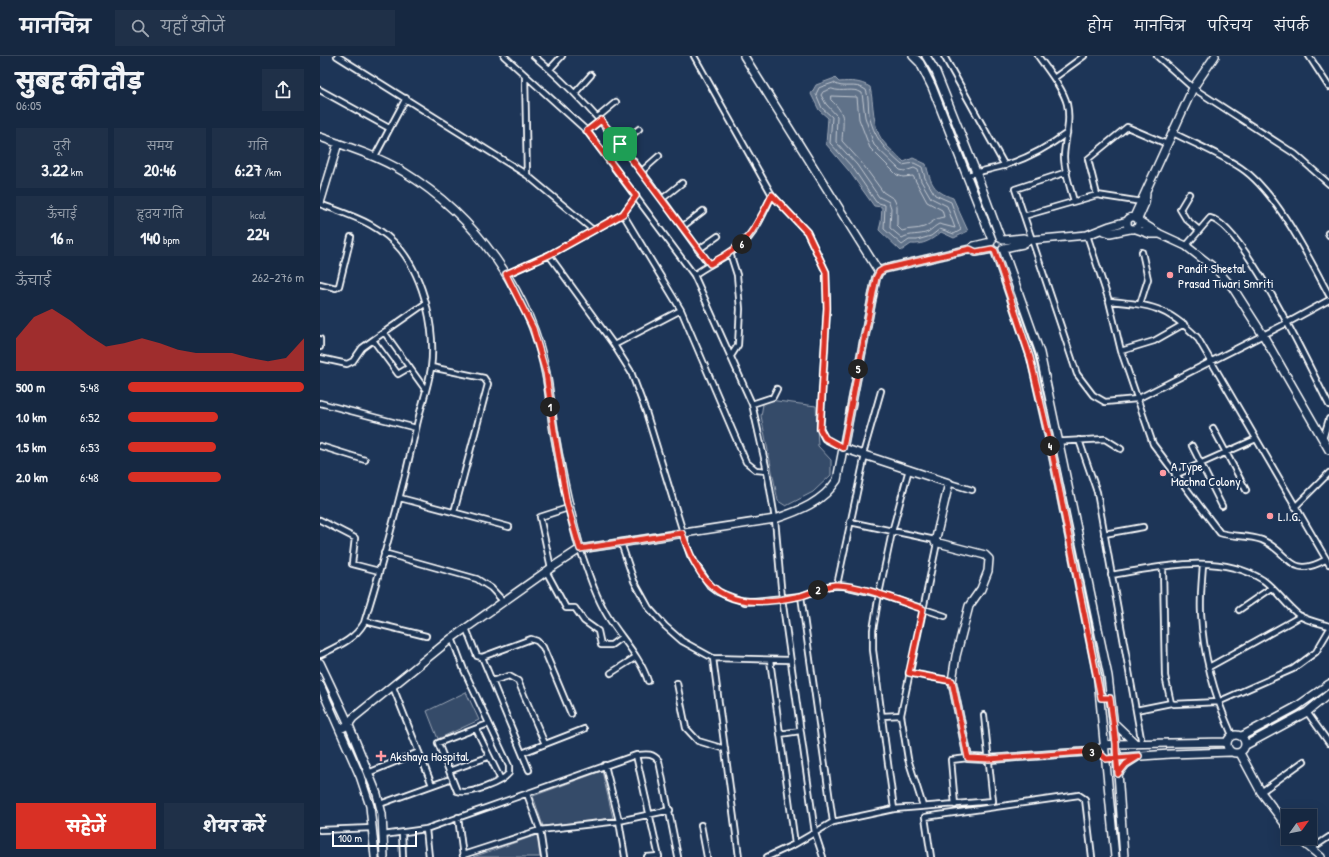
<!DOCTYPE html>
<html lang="hi">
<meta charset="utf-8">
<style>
body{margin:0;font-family:"Patrick Hand","Playpen Sans Deva",sans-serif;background:#1f3048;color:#f1f3f6;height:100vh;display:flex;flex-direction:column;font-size:15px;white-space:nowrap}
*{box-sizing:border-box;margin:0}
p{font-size:13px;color:#9ea6b1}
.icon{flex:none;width:22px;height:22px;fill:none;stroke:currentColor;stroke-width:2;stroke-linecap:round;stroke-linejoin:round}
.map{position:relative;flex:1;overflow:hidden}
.drawer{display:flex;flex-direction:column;background:#162841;width:320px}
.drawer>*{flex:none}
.needle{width:26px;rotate:57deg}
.buttons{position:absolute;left:961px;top:753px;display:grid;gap:8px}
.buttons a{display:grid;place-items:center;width:36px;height:36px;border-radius:0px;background:#162841;box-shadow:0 4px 16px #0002,0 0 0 1px #35445a;font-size:20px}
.scale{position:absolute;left:12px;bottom:10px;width:85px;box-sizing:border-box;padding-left:4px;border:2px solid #fff;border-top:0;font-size:11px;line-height:14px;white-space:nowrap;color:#fff;-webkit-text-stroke:3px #1d3557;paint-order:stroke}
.pin{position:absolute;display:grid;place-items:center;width:34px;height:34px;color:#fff;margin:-17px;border-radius:8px;box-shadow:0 2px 6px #0006}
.km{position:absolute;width:20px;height:20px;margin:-10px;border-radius:50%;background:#222;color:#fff;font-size:11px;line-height:20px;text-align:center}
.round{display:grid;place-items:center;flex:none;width:42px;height:42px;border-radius:0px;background:#1f3048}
.summary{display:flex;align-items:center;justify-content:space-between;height:68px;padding:0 16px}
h1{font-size:22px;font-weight:800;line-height:30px}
.figures{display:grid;grid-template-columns:repeat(3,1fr);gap:6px;height:68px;padding:4px 16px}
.figures div{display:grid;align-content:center;border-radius:0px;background:#1f3048;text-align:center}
.figures b{font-size:17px;font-weight:800}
.figures small{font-size:11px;font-weight:400}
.figures p{font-size:11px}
.chart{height:112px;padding:8px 16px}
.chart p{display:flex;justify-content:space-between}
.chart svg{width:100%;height:72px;margin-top:4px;fill:#d93025;opacity:.7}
.action{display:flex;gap:8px;margin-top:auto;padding:8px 16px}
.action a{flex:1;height:46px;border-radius:0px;background:#d93025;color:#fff;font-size:16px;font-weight:800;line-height:46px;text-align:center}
.action a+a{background:#1f3048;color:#f1f3f6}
ul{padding:0 16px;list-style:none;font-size:13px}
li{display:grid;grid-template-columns:64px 48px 1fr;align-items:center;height:30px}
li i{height:10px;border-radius:5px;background:#d93025}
header{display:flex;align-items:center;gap:24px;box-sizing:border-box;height:56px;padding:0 20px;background:#162841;border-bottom:1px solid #35445a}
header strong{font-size:19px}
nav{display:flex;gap:22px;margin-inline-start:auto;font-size:14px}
.search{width:280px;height:36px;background:#1f3048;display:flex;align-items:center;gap:10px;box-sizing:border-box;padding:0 14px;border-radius:0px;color:#9ea6b1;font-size:15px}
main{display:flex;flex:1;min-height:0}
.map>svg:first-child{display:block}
.green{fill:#364b69;stroke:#9aa5b4}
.water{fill:#617289;stroke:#a0aab8}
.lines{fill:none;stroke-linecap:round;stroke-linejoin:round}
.shore{stroke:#c0c7d0;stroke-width:1}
.street-casing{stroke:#fff;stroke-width:8}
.secondary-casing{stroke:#fff;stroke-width:10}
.street{stroke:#1d3557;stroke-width:4.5}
.secondary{stroke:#1d3557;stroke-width:7}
.route-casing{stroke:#fff;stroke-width:8}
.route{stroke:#d93025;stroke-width:5}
.poi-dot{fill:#ff9aa2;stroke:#1d3557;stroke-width:1.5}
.labels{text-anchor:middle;stroke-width:4;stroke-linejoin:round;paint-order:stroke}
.poi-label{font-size:13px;fill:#fff;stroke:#1d3557;text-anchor:start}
</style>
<header>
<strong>मानचित्र</strong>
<div class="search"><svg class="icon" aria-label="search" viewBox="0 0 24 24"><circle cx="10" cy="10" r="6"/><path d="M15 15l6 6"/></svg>यहाँ खोजें</div>
<nav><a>होम</a><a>मानचित्र</a><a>परिचय</a><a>संपर्क</a></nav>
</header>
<main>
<section class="drawer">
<div class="summary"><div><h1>सुबह की दौड़</h1><p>06:05</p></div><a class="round"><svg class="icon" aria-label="share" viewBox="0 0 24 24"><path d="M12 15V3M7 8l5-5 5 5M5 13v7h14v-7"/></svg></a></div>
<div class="figures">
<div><p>दूरी</p><b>3.22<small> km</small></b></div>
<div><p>समय</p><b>20:46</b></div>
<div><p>गति</p><b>6:27<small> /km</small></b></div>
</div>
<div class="figures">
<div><p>ऊँचाई</p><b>16<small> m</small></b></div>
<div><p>हृदय गति</p><b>140<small> bpm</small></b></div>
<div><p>kcal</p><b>224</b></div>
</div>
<div class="chart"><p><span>ऊँचाई</span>262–276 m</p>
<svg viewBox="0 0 160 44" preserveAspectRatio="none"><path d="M0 44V24L10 11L20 6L30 13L40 22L50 29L60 27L70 24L80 27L90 31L100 33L110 33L120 33L130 36L140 38L150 36L160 24V44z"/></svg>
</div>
<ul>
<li><b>500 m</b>5:48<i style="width:100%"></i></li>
<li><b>1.0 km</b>6:52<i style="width:51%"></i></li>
<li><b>1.5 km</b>6:53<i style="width:50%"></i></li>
<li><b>2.0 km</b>6:48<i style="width:53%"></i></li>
</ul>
<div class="action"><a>सहेजें</a><a>शेयर करें</a></div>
</section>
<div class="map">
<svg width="1009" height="801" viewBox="0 0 1009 801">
<rect width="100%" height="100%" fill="#1d3557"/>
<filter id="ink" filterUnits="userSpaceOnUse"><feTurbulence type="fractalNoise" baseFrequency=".025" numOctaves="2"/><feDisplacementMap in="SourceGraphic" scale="8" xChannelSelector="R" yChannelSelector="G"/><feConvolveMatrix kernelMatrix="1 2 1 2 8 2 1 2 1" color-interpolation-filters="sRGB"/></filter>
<g filter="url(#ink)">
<path class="green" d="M449,344L496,350L498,390L511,404V419L493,436L466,450L458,445L441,360L443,348Z
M146,636L159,664L118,683L107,655Z
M282,715L293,762L223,770L213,740Z
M217,779L220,801H153Z"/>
<path class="water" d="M515,22L519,26C531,25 540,25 550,31C554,48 552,69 562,84C568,92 577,99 584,106L593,102L606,108C611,128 613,135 633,142L648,175L634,182L621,176C612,184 603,189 591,188L581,195L559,174L561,166L562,151L554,150L529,115L506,88L508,62L499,54L491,38L496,29Z"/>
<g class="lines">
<path class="shore" d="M514,27C523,34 535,26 546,34C549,42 548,50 549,58C553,81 566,95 582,109L594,107L602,111L605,122L615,139L631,146L641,174L634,178L620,173L611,180L597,184H589L582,189L564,173L565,149L556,146L533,112L510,87L512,61L502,52L496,38L499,32Z
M512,33C522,37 533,31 542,37L545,61L554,89L580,114L585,115L594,112L598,114L601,125L611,142L627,150L635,172L619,168C615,170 612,173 608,176C599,180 590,177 582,182L570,172L571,152L569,146L559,141L537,109L516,86L517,60L506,48L501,39L503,36Z
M511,40L537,41L539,63L550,92L577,119L583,121L593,120L607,146L622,154L624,161C615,162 612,167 604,171C597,174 589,172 582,175L577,170V150L574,143L563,136L541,106L522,85C523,65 527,59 511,44Z"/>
<g class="street-casing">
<path id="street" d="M17,0L207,119L273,174
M184,0L267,75L374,219L432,348L447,415L455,463L462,542L495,777L503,801
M214,0C255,34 289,73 321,115C345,145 366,178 389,208
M374,0L452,139L487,176L506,216L507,252L500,373L505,383L523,392
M624,0L685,110
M718,0C727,13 743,32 747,48C751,66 745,82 744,100C744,114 750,131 754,145
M837,0L873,32L975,98L1009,128
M989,0L1009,31
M230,13L242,0
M205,19L207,119
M734,22L764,0
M0,34L69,72
M255,37L271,19
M278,61L296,46
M267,75L281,64
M853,77C875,88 900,98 921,112C956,135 989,202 1009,239
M300,88L319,73
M55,100L86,42
M322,115L339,100
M747,116L695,133L757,318L773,339L785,346L817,343L967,267L1009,244
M646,120C659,115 673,113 686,109C708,102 728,91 747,77
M869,138L860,153L866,163L879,174
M777,139L768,103L807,71L847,88
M342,143L362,127
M0,148C31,160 59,167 81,194C104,223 116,274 111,312C108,332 100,353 96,373C81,439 64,503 44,567C34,584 18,590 0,599
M303,158L361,254L426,406L436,414L447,415
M704,160L777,139L822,146
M362,171L383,155
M1008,177L1009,179
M767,179L789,245L801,295L833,388L900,477C913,481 928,479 942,484C970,496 969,524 1005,504
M866,190L890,162C924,169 991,315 1009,349
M378,194L398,180
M410,197L417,219L420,253L418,289L411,300
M229,199L294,289L311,316L326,356L370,499L390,530L398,536L425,546L481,540L509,530H524L559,538L625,560
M187,218L229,199L303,158L316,140
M374,219C390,207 412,199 426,185C438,172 445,154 452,139
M0,228L16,232L19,230L31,181
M789,245C830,249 846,250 877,281L1009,508
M820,248L828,223L822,196
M64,276L105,333
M0,283V291
M53,284L78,318L90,311
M294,289L361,254
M801,295L834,285L864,268
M0,302L27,308L33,305L42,292L53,284L106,247
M111,311L164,322L168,328L134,456
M0,347L96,372
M432,348L453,341L457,333
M893,372L926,434
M1003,383L1009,363
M759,384L777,436L822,688
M730,386L785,383L801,393
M0,390L45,404
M872,390L902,450
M543,398L561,335
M855,419L936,383
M629,427L652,434
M80,442L189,471
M975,451L1009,417
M0,464L35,482L32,508L59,515
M530,466L615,484
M784,478L823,471
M301,487L314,525L329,552L345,570L362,585L393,602L470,604
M260,493C268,516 275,539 287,559C300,581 320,600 328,625
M64,497L157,523L171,532L183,545
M883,508C882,524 880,541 881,557C883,600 895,641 912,679
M843,511L845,620L851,647L854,648L898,646L973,613L996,596L1009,574
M231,512L220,461L248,452
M226,515L246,552H255L264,565L278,575L281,589H291L302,581
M791,519C840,511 899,496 943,524C957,534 966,550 980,560C988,565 1000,567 1009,570
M517,529L545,399
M481,540L513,766
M919,554L951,532
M45,565L106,580
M146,572L157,600L162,601L211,583L217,585L223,591L251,658
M132,582L144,614L189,710V717C181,727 150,739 137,735L118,687L168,668
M162,601L209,714
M393,602L419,801
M450,604L475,788
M889,611L981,560
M291,617L316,601
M589,617L632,625
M172,625L189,620L198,625L225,688
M357,627L366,672L378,685L405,693
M73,631L112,729
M816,654L851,647
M987,656L1009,687
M562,660L581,659
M156,673L181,724
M460,678L480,675
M202,697L264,673
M317,699C327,698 333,697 339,705L358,801
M285,709L299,765L305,801
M129,715L168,701
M48,717L99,696
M941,736L984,705
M207,738L220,774L224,801
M60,748L127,724
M635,749L631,704L648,702
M603,750L588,703L581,659L617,487
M574,753L553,594V574L559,538L572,476L589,413
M138,761L143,801
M381,769L387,801
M106,773L109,801
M0,774L53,772
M82,777L83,801
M63,779L106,773L316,699L339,801
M991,793L1009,781
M143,799L220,774L299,765L350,754
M327,801L339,800
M447,801L475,788L513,766L574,753L673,745L664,659
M611,801L605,761L759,739L765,743L772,801"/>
</g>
<g class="secondary-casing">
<path id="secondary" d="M424,0L559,216
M593,0L600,7L612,31L672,184
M606,0L616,16L656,116L680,181
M0,81C29,91 57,100 84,116C154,159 211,236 226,318C230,337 231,356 234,375C241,415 249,454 260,493
M0,147L18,87
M807 167a6 6 0 1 1 12 0a6 6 0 1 1-12 0Z
M814,161L873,32L895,0
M818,163L825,147L826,138
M819,165L840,178L866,190L897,214L913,232L943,279L1009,394
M816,173L830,178H840
M781,174L790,177L810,173
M683,184L703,182L711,184L767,179L790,170L807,165
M684,192L703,188L710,184
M650,193L656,196L672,193
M683,193L720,297L788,620L796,688L804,801
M675,195L711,301L730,386L778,623L795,801
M523,392L629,427L615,486L665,499L669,503L668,515L661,533L649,550L636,600L632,625L648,702L669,703L777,695L785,689L796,688L907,686
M0,607L26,662L57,738L62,758L64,801
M0,629L40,720L50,750L55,801
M793,666L816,688
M20,673L28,669L33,662L132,582L231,512L260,493L455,463C479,455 503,446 517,424L556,222L559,216L564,213L650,193L654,190L671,186
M907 688a9 9 0 1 1 18 0a9 9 0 1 1-18 0Z
M922,680L976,651L1009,628
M926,689L987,656L1009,638
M920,697L941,736L968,772
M793,702L850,698L911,696
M798,718L806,708L817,701
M978,782L1001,801"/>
</g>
<use href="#street" class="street"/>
<use href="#secondary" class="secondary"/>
</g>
</g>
<g class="lines" filter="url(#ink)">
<g class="route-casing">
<path id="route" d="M300,88L281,64L267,75L316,140L303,158L229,199L186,218L213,272L226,317L234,374L247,448L260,493L362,477C385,544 413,554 481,540C492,537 503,530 515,529C537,528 582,546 603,553L589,617L632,625L648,702L669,703L778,695L786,703L819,700L806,708L798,718C797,708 796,698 796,688L790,642H781L730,386L710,301L675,195L672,193L656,196L650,193L564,213L559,216L556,222L523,392L505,382L500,373L507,252L506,216L487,176L452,139C434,176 427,189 390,208L300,88"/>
</g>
<use href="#route" class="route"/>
</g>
<g class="poi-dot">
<circle cx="850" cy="219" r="4"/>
<circle cx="843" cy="417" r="4"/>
<circle cx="950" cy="460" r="4"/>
<path d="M59 694h4v4h4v4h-4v4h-4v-4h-4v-4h4z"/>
</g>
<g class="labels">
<g class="poi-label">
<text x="858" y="217">Pandit Sheetal<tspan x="858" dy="15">Prasad Tiwari Smriti</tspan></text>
<text x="851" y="415">A Type<tspan x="851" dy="15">Machna Colony</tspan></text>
<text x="958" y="465">L.I.G.</text>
<text x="70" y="705">Akshaya Hospital</text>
</g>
</g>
</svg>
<div class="buttons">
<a><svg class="needle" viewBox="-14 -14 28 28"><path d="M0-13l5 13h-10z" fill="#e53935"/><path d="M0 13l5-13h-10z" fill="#9ea6b1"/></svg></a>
</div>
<div class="scale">100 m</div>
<div class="pin" style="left:300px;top:88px;background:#1e9e55"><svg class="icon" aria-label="arrive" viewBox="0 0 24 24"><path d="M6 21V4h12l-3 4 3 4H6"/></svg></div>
<b class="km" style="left:230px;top:351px">1</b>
<b class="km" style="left:498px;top:534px">2</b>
<b class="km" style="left:772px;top:696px">3</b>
<b class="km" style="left:730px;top:390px">4</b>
<b class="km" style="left:538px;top:313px">5</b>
<b class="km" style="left:422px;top:188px">6</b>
</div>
</main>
